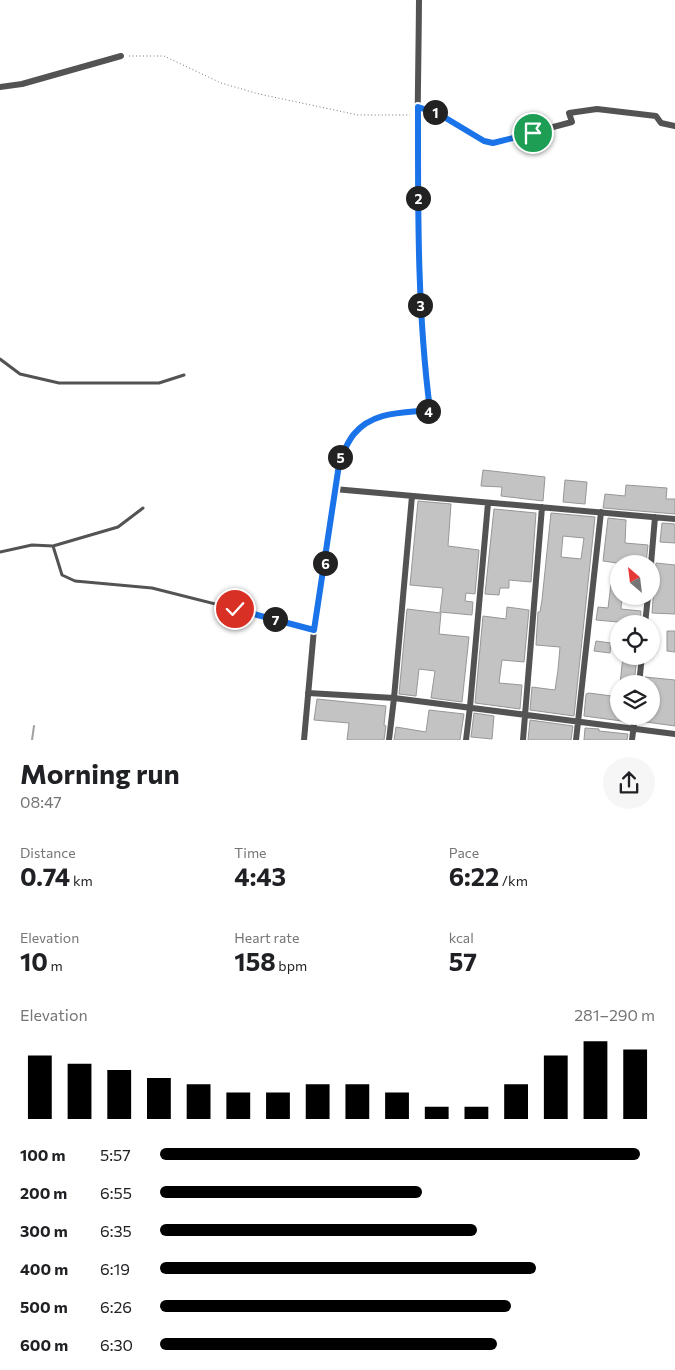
<!DOCTYPE html>
<meta charset="utf-8">
<style>
body{margin:0;font-family:Commissioner,sans-serif;background:#f6f6f6;color:#202124;height:100vh;display:flex;flex-direction:column;font-size:19px;white-space:nowrap}
*{box-sizing:border-box;margin:0}
p{font-size:16px;color:#757577}
.icon{flex:none;width:28px;height:28px;fill:none;stroke:currentColor;stroke-width:2;stroke-linecap:round;stroke-linejoin:round}
.map{position:relative;height:740px;overflow:hidden}
.side{display:flex;flex-direction:column;background:#fff;flex:1}
.side>*{flex:none}
.needle{width:32px;rotate:332deg}
.controls{position:absolute;left:610px;top:555px;display:grid;gap:10px}
.controls a{display:grid;place-items:center;width:50px;height:50px;border-radius:50%;background:#fff;box-shadow:0 1px 4px #0004;font-size:25px}
.pin{position:absolute;display:grid;place-items:center;width:42px;height:42px;color:#fff;margin:-21px;border:2px solid #fff;border-radius:50%;box-shadow:0 1px 5px #0007}
.km{position:absolute;width:25px;height:25px;margin:-12px;border-radius:50%;background:#222;color:#fff;font-size:14px;line-height:25px;text-align:center}
.round{display:grid;place-items:center;flex:none;width:52px;height:52px;border-radius:26px;background:#f6f6f6}
.head{display:flex;align-items:center;justify-content:space-between;height:85px;padding:0 20px}
h1{font-size:28px;font-weight:700;line-height:38px}
.figures{display:grid;grid-template-columns:repeat(3,1fr);gap:8px;height:85px;padding:5px 20px}
.figures div{display:grid;align-content:center}
.figures b{font-size:25px;font-weight:700}
.figures small{font-size:14px;font-weight:400}
.figures p{font-size:14px}
.chart{height:140px;padding:10px 20px}
.chart p{display:flex;justify-content:space-between}
.chart svg{width:100%;height:90px;margin-top:5px;stroke:#000;stroke-width:6}
ul{padding:0 20px;list-style:none;font-size:16px}
li{display:grid;grid-template-columns:80px 60px 1fr;align-items:center;height:38px}
li i{height:12px;border-radius:6px;background:#000}
.map>svg:first-child{display:block}
.lines{fill:none;stroke-linecap:round;stroke-linejoin:round}
.stream{stroke:#a1a1a1;stroke-width:2}
.building{fill:#c3c3c3;stroke:#979797;fill-rule:evenodd}
.path{stroke:#757575;stroke-width:1;stroke-dasharray:1 2.5;stroke-linecap:butt}
.lane{stroke:#535353;stroke-width:3}
.street{stroke:#535353;stroke-width:6}
.route-casing{stroke:#fff;stroke-width:10}
.route{stroke:#1a73e8;stroke-width:6}
</style>
<div class="map">
<svg width="675" height="740" viewBox="0 0 675 740">
<rect width="100%" height="100%" fill="#fff"/>
<g class="lines">
<path class="stream" d="M32,740L34,726"/>
</g>
<path class="building" d="M483,470L545,477L543,501L501,496L502,487L481,486Z
M565,480L587,482L585,504L563,502Z
M626,485L667,488L666,499H675V514L603,508L605,494L625,496Z
M418,501L451,504L448,546L479,550L475,594L466,593L465,601L473,602L472,615L440,612L443,588L410,585Z
M494,509L536,513L531,582L509,580V588H500L499,595L485,594Z
M551,513L595,517L574,716L530,710L532,687L555,690L558,670L560,647L536,645L538,612H540L542,600ZM563,536L584,538L581,559L561,557Z
M608,518L626,520L625,543L648,545L646,564H624L603,561Z
M662,523L675,524V543L660,542Z
M656,563L675,565V614L652,613Z
M611,584H619V596H622L621,609L641,611L640,624H618V622L596,620L598,607L608,608Z
M507,607L529,610L524,662L502,660L499,683L522,685L520,709L475,703L483,616L506,619Z
M407,609L441,613L439,634L469,637L462,702L431,698L435,671L419,669L416,696L399,694Z
M667,631H675V652L667,651Z
M596,641L611,643L610,653L594,651Z
M623,656H637L634,684H620Z
M645,677L675,680V726L639,721L640,716H651V684H644Z
M589,693L619,697V716H630L629,722L584,716L586,694Z
M317,699L386,706L384,725L386,726L384,740H347L349,723L314,720Z
M429,710L464,714L460,740H394L396,727L426,732Z
M474,713L494,716L492,739L471,737Z
M530,720L573,726L571,740H528Z
M585,728L599,729V731L628,734L627,740H584Z"/>
<g class="lines">
<path class="path" d="M129,56H164L221,83L259,94L358,115H410"/>
<path class="lane" d="M0,359L20,374L59,383H159L184,375
M53,546L62,575L75,581L152,588L314,629
M0,552L32,545L53,546L118,527L143,508"/>
<path class="street" d="M0,87L22,84L121,56
M418,107L439,114L484,141L493,143L572,122L569,113L597,109L656,116L661,123L675,126
M334,489L675,519
M651,564L655,517
M645,624L648,596
M639,684L642,656
M308,693L394,698L675,734
M304,740L314,629L340,458C345,450 348,441 354,434C372,411 403,413 430,410C412,275 418,137 419,0
M389,740L394,698L412,496
M466,740L470,707L488,503
M523,740L542,507
M576,740L601,512
M632,740L635,716"/>
</g>
<g class="lines">
<g class="route-casing">
<path id="route" d="M235,609L314,630L340,458C345,450 348,441 354,434C373,411 403,413 430,410C417,309 418,209 418,107L439,114L484,141L493,143L533,133"/>
</g>
<use href="#route" class="route"/>
</g>
</svg>
<div class="controls">
<a><svg class="needle" viewBox="-14 -14 28 28"><path d="M0-13l5 13h-10z" fill="#e53935"/><path d="M0 13l5-13h-10z" fill="#757577"/></svg></a>
<a><svg class="icon" aria-label="locate" viewBox="0 0 24 24"><circle cx="12" cy="12" r="6"/><path d="M12 2v4M12 18v4M2 12h4M18 12h4"/></svg></a>
<a><svg class="icon" aria-label="layers" viewBox="0 0 24 24"><path d="M12 4l9 5-9 5-9-5zM3 14l9 5 9-5"/></svg></a>
</div>
<div class="pin" style="left:533px;top:133px;background:#1e9e55"><svg class="icon" aria-label="arrive" viewBox="0 0 24 24"><path d="M6 21V4h12l-3 4 3 4H6"/></svg></div>
<div class="pin" style="left:235px;top:609px;background:#d93025"><svg class="icon" aria-label="check" viewBox="0 0 24 24"><path d="M5 12l5 5 9-10"/></svg></div>
<b class="km" style="left:435px;top:112px">1</b>
<b class="km" style="left:418px;top:198px">2</b>
<b class="km" style="left:420px;top:305px">3</b>
<b class="km" style="left:428px;top:411px">4</b>
<b class="km" style="left:340px;top:457px">5</b>
<b class="km" style="left:325px;top:563px">6</b>
<b class="km" style="left:275px;top:619px">7</b>
</div>
<section class="side">
<div class="head"><div><h1>Morning run</h1><p>08:47</p></div><a class="round"><svg class="icon" aria-label="share" viewBox="0 0 24 24"><path d="M12 15V3M7 8l5-5 5 5M5 13v7h14v-7"/></svg></a></div>
<div class="figures">
<div><p>Distance</p><b>0.74<small> km</small></b></div>
<div><p>Time</p><b>4:43</b></div>
<div><p>Pace</p><b>6:22<small> /km</small></b></div>
</div>
<div class="figures">
<div><p>Elevation</p><b>10<small> m</small></b></div>
<div><p>Heart rate</p><b>158<small> bpm</small></b></div>
<div><p>kcal</p><b>57</b></div>
</div>
<div class="chart"><p><span>Elevation</span>281–290 m</p>
<svg viewBox="0 0 160 44" preserveAspectRatio="none"><path d="M5 44V13M15 44V17M25 44V20M35 44V24M45 44V27M55 44V31M65 44V31M75 44V27M85 44V27M95 44V31M105 44V38M115 44V38M125 44V27M135 44V13M145 44V6M155 44V10"/></svg>
</div>
<ul>
<li><b>100 m</b>5:57<i style="width:97%"></i></li>
<li><b>200 m</b>6:55<i style="width:53%"></i></li>
<li><b>300 m</b>6:35<i style="width:64%"></i></li>
<li><b>400 m</b>6:19<i style="width:76%"></i></li>
<li><b>500 m</b>6:26<i style="width:71%"></i></li>
<li><b>600 m</b>6:30<i style="width:68%"></i></li>
</ul>
</section>
